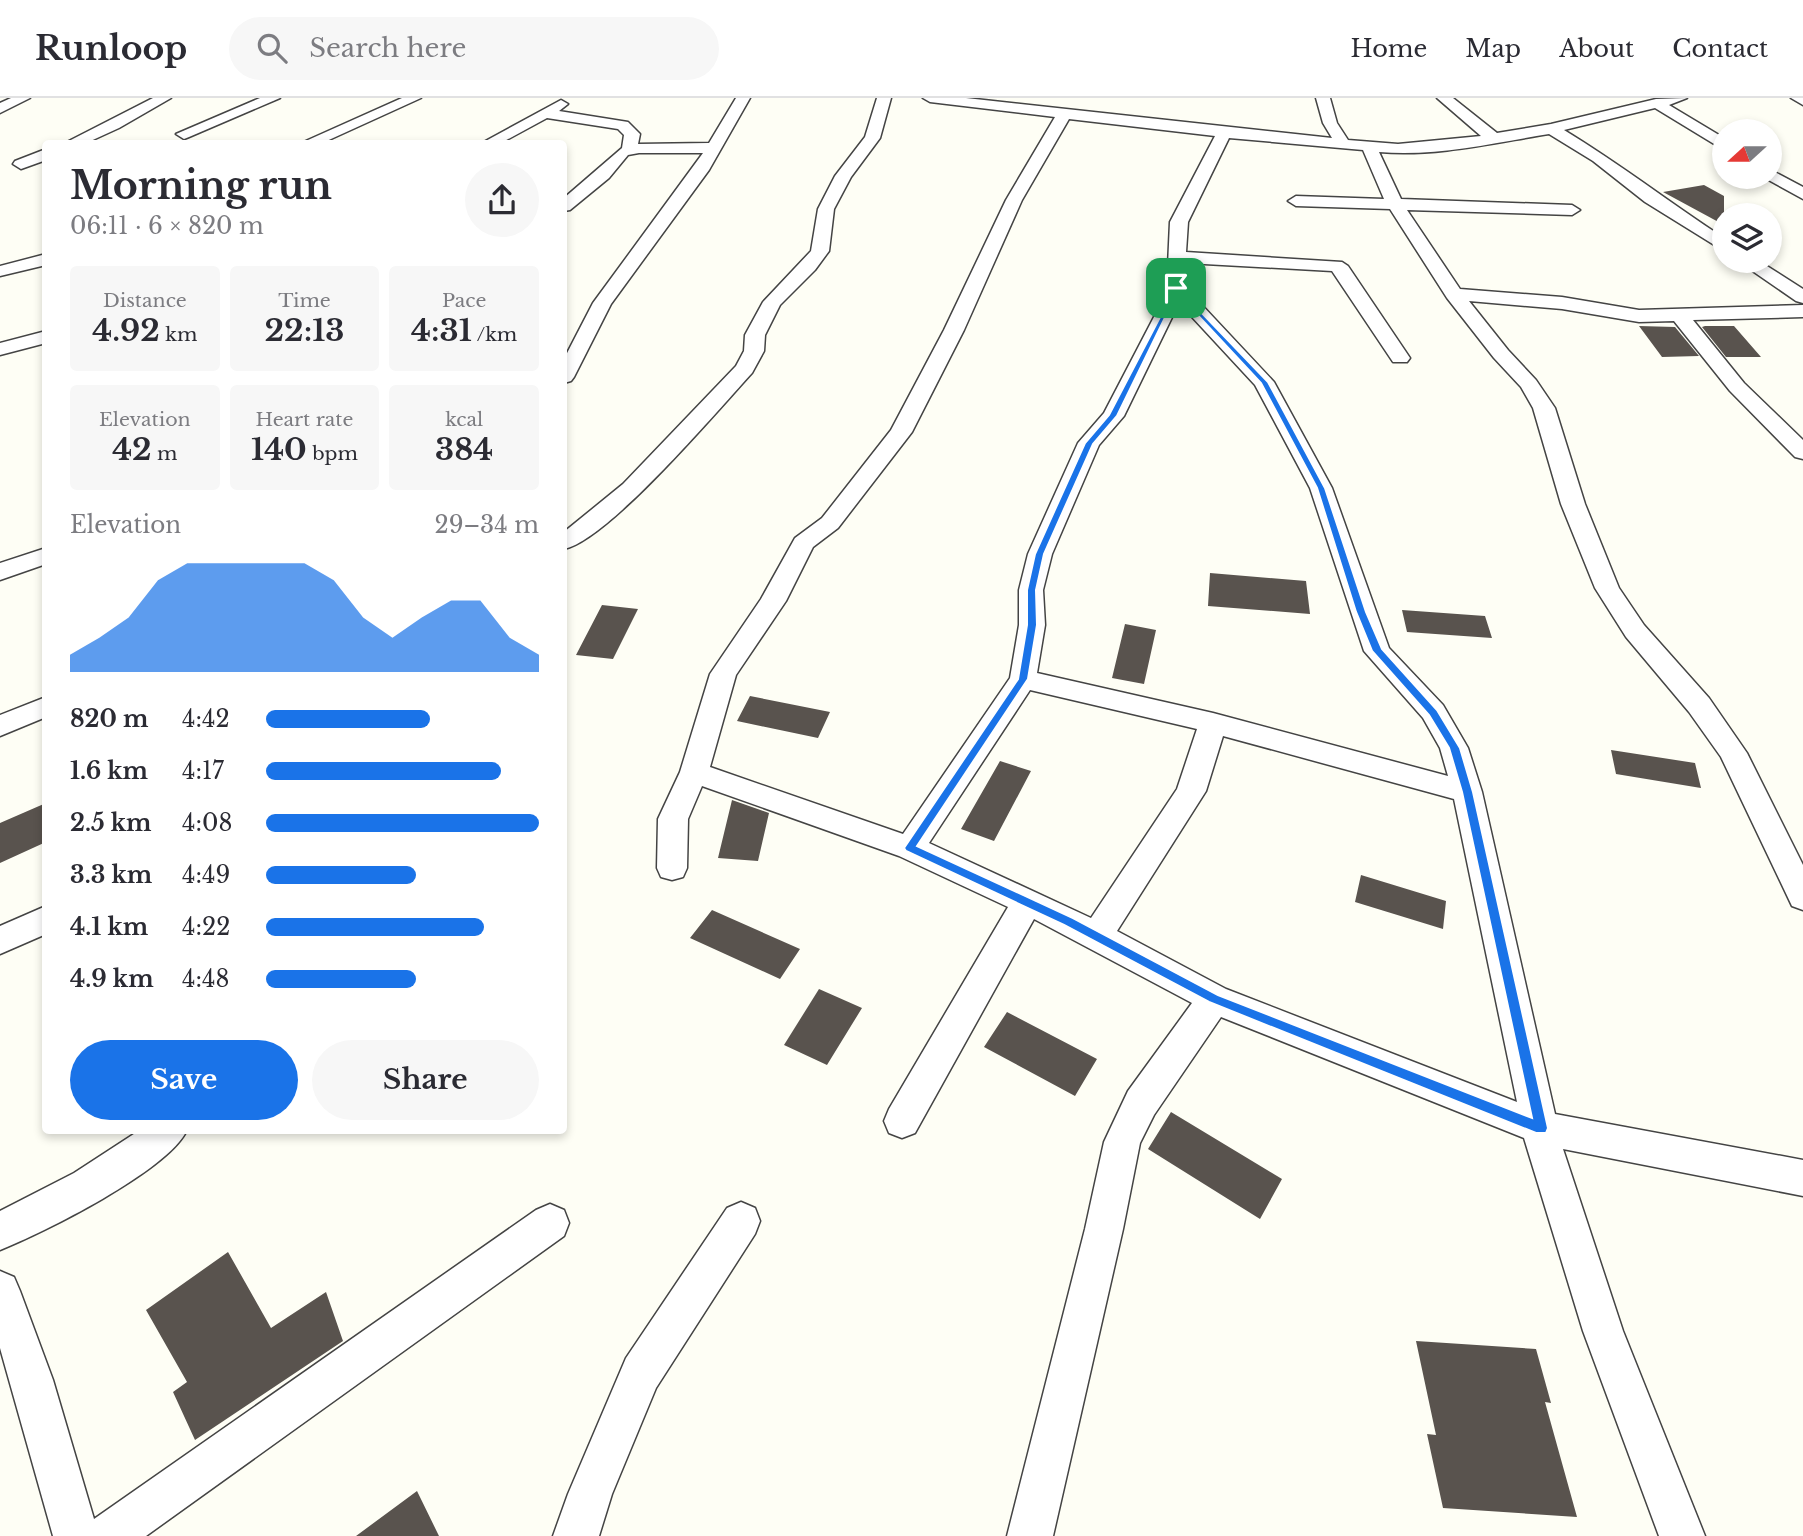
<!DOCTYPE html>
<meta charset="utf-8">
<style>
body{margin:0;font-family:"Libre Baskerville",serif;background:#f7f7f7;color:#2b2b33;height:100vh;display:flex;flex-direction:column;font-size:26px;white-space:nowrap}
*{box-sizing:border-box;margin:0}
p{font-size:23px;color:#7c7c81}
.icon{flex:none;width:38px;height:38px;fill:none;stroke:currentColor;stroke-width:2;stroke-linecap:round;stroke-linejoin:round}
.map{position:relative;flex:1;overflow:hidden}
.drawer{position:absolute;left:42px;top:42px;width:525px;height:994px;display:flex;flex-direction:column;background:#fff;border-radius:7px;box-shadow:0 4px 10px #0003}
.drawer>*{flex:none}
.needle{width:46px;rotate:249deg}
.tools{position:absolute;left:1712px;top:21px;display:grid;gap:14px}
.tools a{display:grid;place-items:center;width:70px;height:70px;border-radius:50%;background:#fff;box-shadow:0 4px 10px #0003;font-size:35px}
.pin{position:absolute;display:grid;place-items:center;width:60px;height:60px;color:#fff;margin:-30px;border-radius:14px;box-shadow:0 4px 10px #0006}
.round{display:grid;place-items:center;flex:none;width:74px;height:74px;border-radius:37px;background:#f7f7f7}
.headline{display:flex;align-items:center;justify-content:space-between;height:119px;padding:0 28px}
h1{font-size:38px;font-weight:700;line-height:52px}
.metrics{display:grid;grid-template-columns:repeat(3,1fr);gap:10px;height:119px;padding:7px 28px}
.metrics div{display:grid;align-content:center;border-radius:7px;background:#f7f7f7;text-align:center}
.metrics b{font-size:30px;font-weight:700}
.metrics small{font-size:19px;font-weight:400}
.metrics p{font-size:19px}
.chart{height:196px;padding:14px 28px}
.chart p{display:flex;justify-content:space-between}
.chart svg{width:100%;height:126px;margin-top:7px;fill:#1a73e8;opacity:.7}
.action{display:flex;gap:14px;margin-top:auto;padding:14px 28px}
.action a{flex:1;height:80px;border-radius:42px;background:#1a73e8;color:#fff;font-size:28px;font-weight:700;line-height:80px;text-align:center}
.action a+a{background:#f7f7f7;color:#2b2b33}
ul{padding:0 28px;list-style:none;font-size:23px}
li{display:grid;grid-template-columns:112px 84px 1fr;align-items:center;height:52px}
li i{height:18px;border-radius:9px;background:#1a73e8}
header{display:flex;align-items:center;gap:42px;box-sizing:border-box;height:98px;padding:0 35px;background:#fff;border-bottom:2px solid #e1e1e2}
header strong{font-size:33px}
nav{display:flex;gap:38px;margin-inline-start:auto;font-size:24px}
.search{width:490px;height:63px;background:#f7f7f7;display:flex;align-items:center;gap:18px;box-sizing:border-box;padding:0 24px;border-radius:38px;color:#7c7c81;font-size:26px}
.map>svg:first-child{display:block}
.building{fill:#59534e}
.lines{fill:none;stroke-linecap:round;stroke-linejoin:round}
.minor-casing{stroke:#444;stroke-width:3}
.minor{fill:#fff;fill-rule:evenodd}
.route{fill:#1a73e8;stroke:#fff;stroke-width:2;fill-rule:evenodd}
</style>
<header>
<strong>Runloop</strong>
<div class="search"><svg class="icon" aria-label="search" viewBox="0 0 24 24"><circle cx="10" cy="10" r="6"/><path d="M15 15l6 6"/></svg>Search here</div>
<nav><a>Home</a><a>Map</a><a>About</a><a>Contact</a></nav>
</header>
<div class="map">
<svg width="1803" height="1438" viewBox="0 0 1803 1438">
<rect width="100%" height="100%" fill="#fefef5"/>
<path class="building" d="M1704,87L1724,98V127L1663,94Z
M1639,228L1675,229L1699,258L1662,259Z
M1705,228H1734L1761,259H1726L1702,229Z
M1210,475L1306,483L1310,516L1208,508Z
M602,507L638,511L613,561L576,557Z
M1402,512L1485,518L1492,540L1407,534Z
M1125,526L1156,532L1144,586L1112,580Z
M750,598L830,614L818,640L737,623Z
M1611,652L1695,665L1701,690L1616,676Z
M1000,663L1031,673L994,743L961,731Z
M732,702L769,715L758,763L718,760Z
M46,705V744L0,765V725Z
M1361,777L1446,803L1443,831L1355,804Z
M712,812L800,851L780,881L690,840Z
M819,891L862,910L827,967L784,947Z
M1007,914L1097,961L1075,998L984,949Z
M1171,1014L1282,1081L1260,1121L1148,1051Z
M228,1154L271,1230L326,1194L343,1243L195,1342L173,1294L187,1284L146,1212Z
M1416,1243L1536,1251L1551,1305L1545,1304L1577,1419L1443,1410L1427,1336L1436,1337Z
M417,1393L439,1438H356Z"/>
<g class="lines">
<g class="minor-casing">
<path id="minor" d="M11,0H30L0,15V5Z
M153,0H171L119,30L84,46H63Z
M260,0H280L189,39L184,41L176,36Z
M402,0H421L320,46H299Z
M736,0H750L709,72L611,206L574,279L571,283L564,285V261L593,205L703,55H639L628,57L609,80L570,112L564,113V100L622,50L624,37L618,31L547,20L499,46H480L561,2L568,6L559,13L628,24L640,36L638,46L709,45Z
M877,0H891L880,40L851,79L834,111L829,153L815,172L780,207L765,237L764,253L752,275C717,313 608,442 564,451V434L623,386L736,268L744,253L745,237L763,204L811,153L818,111L835,78L865,39Z
M923,0H966L1332,40L1323,25L1316,0H1330L1337,25L1348,42L1398,46L1481,38L1437,0H1453L1497,35L1551,26L1656,1L1687,0L1669,7L1724,40V52L1655,10L1564,32C1619,65 1670,105 1724,140V153L1645,104L1593,63L1549,36C1493,45 1436,59 1379,54L1401,101L1572,107L1580,112L1572,117L1407,112L1460,191L1562,199L1639,212L1803,207V219L1693,222L1744,285L1803,342V361L1795,359L1730,293L1674,223L1639,224L1562,211L1469,203L1508,252L1536,282L1555,310L1585,406L1619,490L1644,527L1709,600L1747,655L1803,767V812L1792,808L1721,659L1689,614L1626,539L1595,490L1561,406L1533,310L1521,289L1494,260L1447,200L1390,111L1296,108L1288,103L1296,98L1384,101L1363,52L1229,40L1188,124L1186,154L1342,164L1348,168L1410,260L1407,264H1393L1332,173L1186,165L1185,189L1274,284L1332,390L1389,550L1443,607L1468,650L1482,694L1555,1016L1803,1062V1098L1563,1051L1623,1233L1705,1438H1659L1583,1233L1524,1040L1221,919L1154,1017L1140,1045L1123,1131L1053,1438H1007L1085,1131L1104,1044L1128,993L1192,905L1034,821L915,1035L902,1040L889,1035L884,1023L889,1011L1008,809L899,758L702,688L688,721L687,770L683,779L672,782L661,779L657,770L658,721L680,674L710,576L761,501L795,440L822,420L891,332L944,232L1006,102L1055,19L930,4ZM1069,21L1215,38L1170,124L1167,190L1154,219L1104,315L1078,345L1028,456L1019,492V527L1010,580L903,736L710,669L736,577L786,503L813,449L838,430L912,334L964,232L1022,102ZM1179,205L1255,287L1310,390L1364,553L1423,620L1440,650L1448,678L1213,615L1037,575L1045,527L1043,492L1052,456L1099,347L1124,318ZM1030,592L1197,631L1177,691L1091,820L929,745ZM1223,638L1454,701L1517,1004L1226,891L1117,833L1206,693Z
M1791,0H1803V7Z
M46,51V62L21,71L13,66L15,63Z
M1769,71L1803,89V101L1763,79H1769Z
M46,156V167L0,178V168Z
M1738,163H1759L1803,191V205L1796,203Z
M46,233V245L0,257V245Z
M46,450V466L0,482V465Z
M46,599V619L0,638V617Z
M46,808V836L0,856V828Z
M140,1032H187C169,1072 43,1135 0,1152V1113L74,1075Z
M741,1104L755,1110L760,1123L755,1136L656,1290L612,1396L599,1438H553L568,1396L626,1260L727,1110Z
M550,1106L564,1112L569,1125L564,1138L146,1438H53L0,1250V1173L14,1179L20,1193L53,1282L94,1421L536,1112Z"/>
</g>
<use href="#minor" class="minor"/>
</g>
<path class="route" d="M1176,188L1268,284L1325,390L1366,514L1382,551L1437,612L1460,650L1473,694L1548,1030L1546,1035H1536L1209,904L1064,827L906,753L904,750L1018,581L1027,527V492L1035,456L1085,345L1109,317L1160,219L1172,190ZM1177,195L1261,285L1317,390L1356,514L1372,553L1429,617L1449,650L1462,694L1532,1020L1218,897L1073,820L917,748L1028,581L1037,527L1036,492L1044,456L1093,346L1117,318Z"/>
</svg>
<div class="tools">
<a><svg class="needle" viewBox="-14 -14 28 28"><path d="M0-13l5 13h-10z" fill="#e53935"/><path d="M0 13l5-13h-10z" fill="#7c7c81"/></svg></a>
<a><svg class="icon" aria-label="layers" viewBox="0 0 24 24"><path d="M12 4l9 5-9 5-9-5zM3 14l9 5 9-5"/></svg></a>
</div>
<div class="pin" style="left:1176px;top:190px;background:#1e9e55"><svg class="icon" aria-label="arrive" viewBox="0 0 24 24"><path d="M6 21V4h12l-3 4 3 4H6"/></svg></div>
<section class="drawer">
<div class="headline"><div><h1>Morning run</h1><p>06:11 · 6 × 820 m</p></div><a class="round"><svg class="icon" aria-label="share" viewBox="0 0 24 24"><path d="M12 15V3M7 8l5-5 5 5M5 13v7h14v-7"/></svg></a></div>
<div class="metrics">
<div><p>Distance</p><b>4.92<small> km</small></b></div>
<div><p>Time</p><b>22:13</b></div>
<div><p>Pace</p><b>4:31<small> /km</small></b></div>
</div>
<div class="metrics">
<div><p>Elevation</p><b>42<small> m</small></b></div>
<div><p>Heart rate</p><b>140<small> bpm</small></b></div>
<div><p>kcal</p><b>384</b></div>
</div>
<div class="chart"><p><span>Elevation</span>29–34 m</p>
<svg viewBox="0 0 160 44" preserveAspectRatio="none"><path d="M0 44V38L10 32L20 25L30 12L40 6L50 6L60 6L70 6L80 6L90 12L100 25L110 32L120 25L130 19L140 19L150 32L160 38V44z"/></svg>
</div>
<ul>
<li><b>820 m</b>4:42<i style="width:60%"></i></li>
<li><b>1.6 km</b>4:17<i style="width:86%"></i></li>
<li><b>2.5 km</b>4:08<i style="width:100%"></i></li>
<li><b>3.3 km</b>4:49<i style="width:55%"></i></li>
<li><b>4.1 km</b>4:22<i style="width:80%"></i></li>
<li><b>4.9 km</b>4:48<i style="width:55%"></i></li>
</ul>
<div class="action"><a>Save</a><a>Share</a></div>
</section>
</div>
